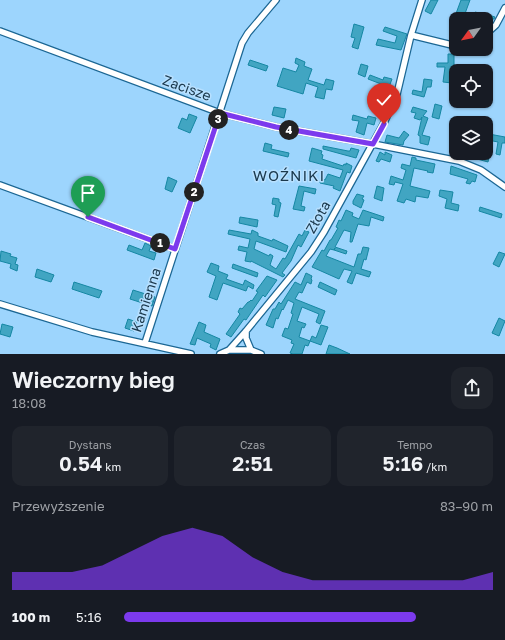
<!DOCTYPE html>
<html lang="pl">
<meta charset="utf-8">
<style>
body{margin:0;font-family:"Golos Text",sans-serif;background:#20242c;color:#f1f3f6;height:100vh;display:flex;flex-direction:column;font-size:15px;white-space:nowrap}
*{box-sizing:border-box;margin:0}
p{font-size:13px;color:#9ea1a6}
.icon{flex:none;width:22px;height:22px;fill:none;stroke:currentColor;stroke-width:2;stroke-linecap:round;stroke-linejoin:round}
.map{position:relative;height:354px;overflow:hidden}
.side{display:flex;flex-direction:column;background:#171b24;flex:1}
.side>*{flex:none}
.needle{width:26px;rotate:237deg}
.buttons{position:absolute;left:449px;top:12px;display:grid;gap:8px}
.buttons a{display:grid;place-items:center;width:44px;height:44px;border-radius:8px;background:#171b24;box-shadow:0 1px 3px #0004;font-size:20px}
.pin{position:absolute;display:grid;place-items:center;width:34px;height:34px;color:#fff;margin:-41px -17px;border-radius:50% 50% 50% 0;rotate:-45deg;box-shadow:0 0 4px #0007}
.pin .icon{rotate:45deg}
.km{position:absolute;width:20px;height:20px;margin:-10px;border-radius:50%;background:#222;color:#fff;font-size:11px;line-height:20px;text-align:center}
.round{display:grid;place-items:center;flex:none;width:42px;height:42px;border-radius:12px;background:#20242c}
.summary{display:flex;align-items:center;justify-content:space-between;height:68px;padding:0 12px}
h1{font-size:22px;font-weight:600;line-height:30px}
.metrics{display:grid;grid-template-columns:repeat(3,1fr);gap:6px;height:68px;padding:4px 12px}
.metrics div{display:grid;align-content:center;border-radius:10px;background:#20242c;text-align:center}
.metrics b{font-size:20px;font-weight:600}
.metrics small{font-size:11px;font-weight:400}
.metrics p{font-size:11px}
.chart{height:112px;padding:8px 12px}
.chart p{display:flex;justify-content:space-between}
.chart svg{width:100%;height:72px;margin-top:4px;fill:#7c3aed;opacity:.7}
ul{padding:0 12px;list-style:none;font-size:13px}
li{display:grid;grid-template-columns:64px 48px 1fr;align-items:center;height:30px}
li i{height:10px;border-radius:5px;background:#7c3aed}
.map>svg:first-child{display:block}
.building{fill:#41a5c2;stroke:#1587a3}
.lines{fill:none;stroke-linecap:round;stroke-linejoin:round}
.minor-casing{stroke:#1c6794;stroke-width:8}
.minor{stroke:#fff;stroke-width:5.5}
.route-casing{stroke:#fff;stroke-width:8}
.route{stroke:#7c3aed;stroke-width:5}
.labels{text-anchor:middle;stroke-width:3;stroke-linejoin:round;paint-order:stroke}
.street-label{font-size:14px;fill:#1a384c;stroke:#b7e0ff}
.neighbourhood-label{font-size:15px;letter-spacing:1px;fill:#1a384c;stroke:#b7e0ff}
</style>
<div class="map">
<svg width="505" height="354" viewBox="0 0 505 354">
<rect width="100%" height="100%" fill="#9dd5fd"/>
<path class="building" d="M431,0H438L431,14L425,11Z
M461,0H470L463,19H454Z
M475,12L483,14V13L495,17L494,19H492L491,22L487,21V19H473Z
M354,24L364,27L358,49L352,47L355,38L351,37Z
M385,27L407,34L401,50L376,45L378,39L395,43L397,36L383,31Z
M448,54H454V67H456V71H453L452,83L443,82L445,67H437V63H448Z
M296,58L305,62L304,66L312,69L308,80L324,85L326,79L334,81L332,90L326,89L324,99L315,97L318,87L306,83L303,94L277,86L283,68L296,72L299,65L295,63Z
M250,60L268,66L266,71L248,65Z
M361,64L368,66L365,77L358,74Z
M370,75L383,80L384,77L392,79L389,87L368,79Z
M424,79L432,80L431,87H427L424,97L412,94L413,90L422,92Z
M435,104L442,106L439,119L432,117Z
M274,107L286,109L284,118L272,115Z
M413,107L427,111L423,116L428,118L422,135L430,137L428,145L420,143V136L418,135L422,117L420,120L414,118L416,113L411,112Z
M189,114L197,117L190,133L178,128L182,118L187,120Z
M353,115L367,119L368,116L376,118L374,125L367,123L364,135L356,132L359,121L352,120Z
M404,131L409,135L404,141L403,145L385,142L387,135L399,138Z
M489,134L505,137V143H502L500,155L496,154L498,142L488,140Z
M265,143L272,145L271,149L289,153L288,157L263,151Z
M323,146L348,151H350L351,148L359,150L356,158L323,149Z
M312,148L322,151L321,154L323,155L322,159L343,166L344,164L346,165V163L352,166L350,173L347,172L340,191L333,188L334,186L320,183L321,178L325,180L328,174L340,178L343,170L309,161Z
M380,152L385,155V152L392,155L390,162L381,159L379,162L376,161Z
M459,153H490L488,162L459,154Z
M412,157L416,158V160L435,164L433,173L427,172L428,171L414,168L410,186L430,191L428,198L416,196L415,202L406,199L404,203L397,201L403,184L395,182L394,185L389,184L391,176L403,180L406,170L401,168L402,164L410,166Z
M451,166L477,175L475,182L472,181L470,184L466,183L468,179L450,174Z
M168,177L177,181L172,192L165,189Z
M299,186L316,189L315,194L304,191L301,206L305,207L304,211L293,209Z
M377,186L384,188L382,201L374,198Z
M440,190L453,192L451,203L459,205L458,211L445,208L447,199L439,196Z
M84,194L99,200L96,208L93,206L91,210L84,208L86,203L81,201Z
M357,194L364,196L362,199L364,200L361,208L353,204V201Z
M273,198L279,199V202L281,203L278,217L274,216L276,205L272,204Z
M480,207L502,214L501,218L479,211Z
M346,210L353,213L352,216L359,219L363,210L384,217L383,221L371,217L369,226L358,224L352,242H350L351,232L344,230L335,247L347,251L346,254L334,250L335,248L334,250L330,249L326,256L354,267L358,254H361L363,247L369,248L366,260L364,259L361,269L371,272L369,277L356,273L352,284L347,282L352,271L344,269L339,279L312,267L322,250L324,251L330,240H331L338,228L336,227L339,220L341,221Z
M240,217L258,220L257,227L239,223Z
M229,230L251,234L252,230L258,233V236L272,241L273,239L288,246L286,252L256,241L254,249L269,256L270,254L273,256L270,265L276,269L283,258L285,259L299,234L302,236L305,230L309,232L301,247L298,245L291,261L282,273L285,275L283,277L251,261V262L245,261L247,252L238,250L239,246L248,248L250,239L228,234Z
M145,243L151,246L149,251L156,253L154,260L127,250L129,245L142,250Z
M1,251L11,254L10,256L17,258L15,264L18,265L17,271L10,268L11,264L0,261Z
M499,252L505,254L499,267L493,264Z
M211,263L219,266L218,271L228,275L226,279L243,285L245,280L254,285L253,289L248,286L246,291L223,283L217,300L209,297L216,276L207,272Z
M233,264L258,273L257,277L232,268Z
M37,269L54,275L51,282L35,277Z
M306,273L312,276L311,279L312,280L311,284L307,282L302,293L299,292L295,299L325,311L320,324L316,322L319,314L302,307L297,321L306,324L304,328L302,327L299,337L310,341L308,346L305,345L302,354H293L290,353L294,344L291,343L292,340L282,336L285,328L288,329L293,314L291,313L294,303L288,300L283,310L282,309L278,319L276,318L273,328L266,325L273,309H275L279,302L281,304L295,282L301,285Z
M267,276L277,280L265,297L263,295L246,320L244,319L231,337L226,334L240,314L238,312L240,308L242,309L248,302H249L251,300L252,301L258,292L256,291Z
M74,282L102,291L99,298L72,289Z
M320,282L337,290L335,295L318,287Z
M133,290L155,297L152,306L130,299Z
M499,318L505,321L499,336L492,333Z
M128,319L137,322L134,331L125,328Z
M199,322L206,325L204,332L220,339L216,350L210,347L211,344L197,338L195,345L190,344Z
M2,324L13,327L10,337L0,334Z
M321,325L328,327L321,345L310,341L312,336L316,338Z
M329,345L337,348L350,354H326Z"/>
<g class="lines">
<g class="minor-casing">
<path id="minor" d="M0,31L220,113L276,127L373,144L459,161L481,170L505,187
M486,34L496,25L505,8
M411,35L456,46
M0,185L175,249
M0,304L92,332L191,354
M246,331V338L251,350
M145,343L242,43L248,33L276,0
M229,350H251L261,354
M220,354L229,350L246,331L311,252L324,232L384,123L397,94L411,35L422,0"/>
</g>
<use href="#minor" class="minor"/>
</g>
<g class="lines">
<g class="route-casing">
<path id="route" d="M88,217L175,249L220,113L276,127L373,144L384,124"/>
</g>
<use href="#route" class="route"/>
</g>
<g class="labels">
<g class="street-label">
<text transform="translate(187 88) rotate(20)" y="5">Zacisze</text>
<text transform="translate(318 217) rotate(-60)" y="5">Złota</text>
<text transform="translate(146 300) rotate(-72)" y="5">Kamienna</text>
</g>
<g class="neighbourhood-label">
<text x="289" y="181">WOŹNIKI</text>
</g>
</g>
</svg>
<div class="buttons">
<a><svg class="needle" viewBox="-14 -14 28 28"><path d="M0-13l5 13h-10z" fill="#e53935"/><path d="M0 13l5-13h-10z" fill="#9ea1a6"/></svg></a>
<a><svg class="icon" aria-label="locate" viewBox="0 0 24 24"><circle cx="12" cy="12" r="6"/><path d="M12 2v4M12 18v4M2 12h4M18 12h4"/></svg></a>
<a><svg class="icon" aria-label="layers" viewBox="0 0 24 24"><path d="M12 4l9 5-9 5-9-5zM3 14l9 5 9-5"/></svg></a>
</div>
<div class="pin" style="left:88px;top:217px;background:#1e9e55"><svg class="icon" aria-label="arrive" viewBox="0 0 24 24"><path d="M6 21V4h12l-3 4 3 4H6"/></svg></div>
<div class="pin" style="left:384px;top:124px;background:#d93025"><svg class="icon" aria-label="check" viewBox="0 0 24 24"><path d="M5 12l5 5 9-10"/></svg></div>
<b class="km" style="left:160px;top:243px">1</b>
<b class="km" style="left:194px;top:192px">2</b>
<b class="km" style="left:218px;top:119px">3</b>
<b class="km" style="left:289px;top:130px">4</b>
</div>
<section class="side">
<div class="summary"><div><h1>Wieczorny bieg</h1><p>18:08</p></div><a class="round"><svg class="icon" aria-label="share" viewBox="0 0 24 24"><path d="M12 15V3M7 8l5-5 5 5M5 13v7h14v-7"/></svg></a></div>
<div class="metrics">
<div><p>Dystans</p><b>0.54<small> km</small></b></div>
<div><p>Czas</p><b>2:51</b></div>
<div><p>Tempo</p><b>5:16<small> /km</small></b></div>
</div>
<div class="chart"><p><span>Przewyższenie</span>83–90 m</p>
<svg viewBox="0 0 160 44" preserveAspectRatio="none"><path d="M0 44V33L10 33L20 33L30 29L40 20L50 11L60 6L70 11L80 24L90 33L100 38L110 38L120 38L130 38L140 38L150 38L160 33V44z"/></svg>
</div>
<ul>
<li><b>100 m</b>5:16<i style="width:79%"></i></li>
</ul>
</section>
